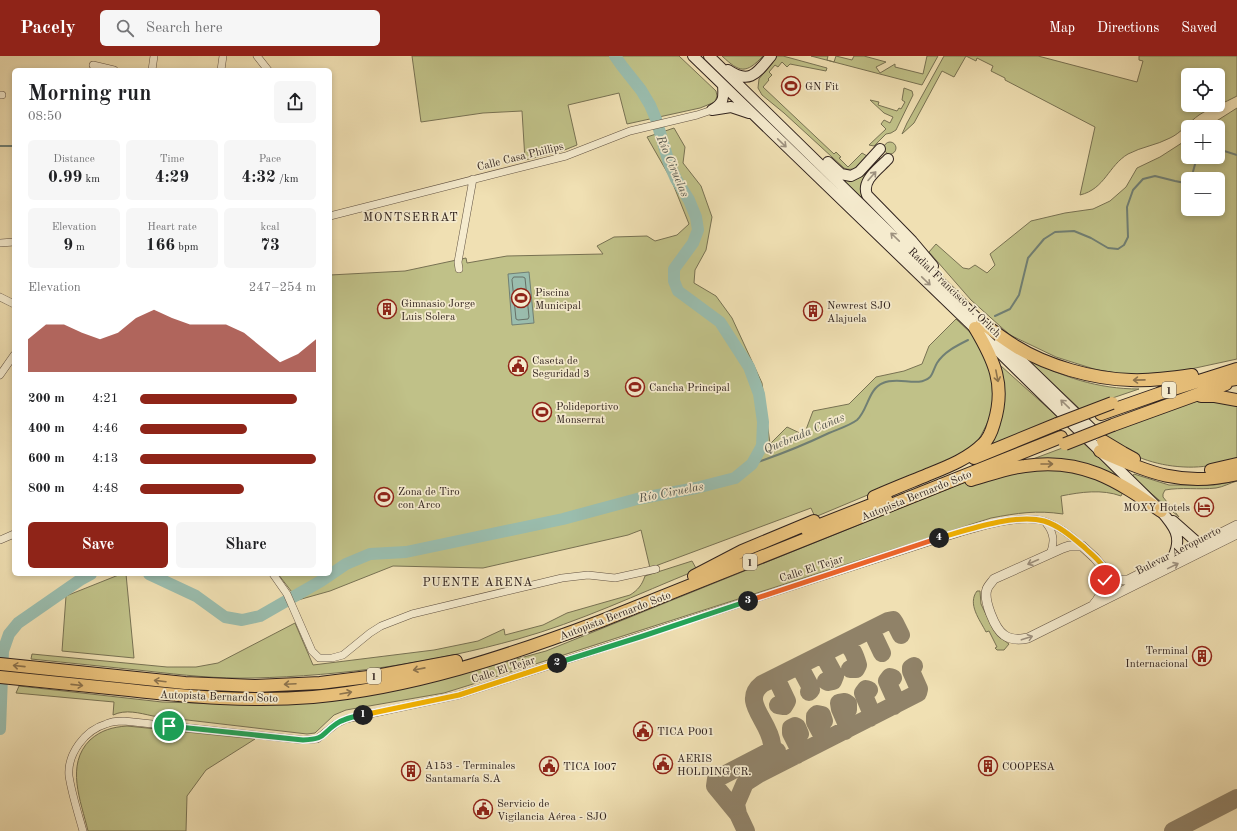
<!DOCTYPE html>
<meta charset="utf-8">
<style>
body{margin:0;font-family:"Old Standard TT",serif;background:#f6f6f6;color:#202124;height:100vh;display:flex;flex-direction:column;font-size:15px;white-space:nowrap}
*{box-sizing:border-box;margin:0}
p{font-size:13px;color:#757577}
.icon{flex:none;width:22px;height:22px;fill:none;stroke:currentColor;stroke-width:2;stroke-linecap:round;stroke-linejoin:round}
.map{position:relative;flex:1;overflow:hidden}
.drawer{position:absolute;left:12px;top:12px;width:320px;height:508px;display:flex;flex-direction:column;background:#fff;border-radius:6px;box-shadow:0 2px 6px #0003}
.drawer>*{flex:none}
.buttons{position:absolute;left:1181px;top:12px;display:grid;gap:8px}
.buttons a{display:grid;place-items:center;width:44px;height:44px;border-radius:6px;background:#fff;box-shadow:0 2px 6px #0003;font-size:20px}
.pin{position:absolute;display:grid;place-items:center;width:34px;height:34px;color:#fff;margin:-17px;border:2px solid #fff;border-radius:50%;box-shadow:0 1px 4px #0007}
.km{position:absolute;width:20px;height:20px;margin:-10px;border-radius:50%;background:#222;color:#fff;font-size:11px;line-height:20px;text-align:center}
.round{display:grid;place-items:center;flex:none;width:42px;height:42px;border-radius:6px;background:#f6f6f6}
.summary{display:flex;align-items:center;justify-content:space-between;height:68px;padding:0 16px}
h1{font-size:22px;font-weight:800;line-height:30px}
.metrics{display:grid;grid-template-columns:repeat(3,1fr);gap:6px;height:68px;padding:4px 16px}
.metrics div{display:grid;align-content:center;border-radius:6px;background:#f6f6f6;text-align:center}
.metrics b{font-size:17px;font-weight:800}
.metrics small{font-size:11px;font-weight:400}
.metrics p{font-size:11px}
.chart{height:112px;padding:8px 16px}
.chart p{display:flex;justify-content:space-between}
.chart svg{width:100%;height:72px;margin-top:4px;fill:#8f2418;opacity:.7}
.cta{display:flex;gap:8px;margin-top:auto;padding:8px 16px}
.cta a{flex:1;height:46px;border-radius:6px;background:#8f2418;color:#fff;font-size:16px;font-weight:800;line-height:46px;text-align:center}
.cta a+a{background:#f6f6f6;color:#202124}
ul{padding:0 16px;list-style:none;font-size:13px}
li{display:grid;grid-template-columns:64px 48px 1fr;align-items:center;height:30px}
li i{height:10px;border-radius:5px;background:#8f2418}
header{display:flex;align-items:center;gap:24px;box-sizing:border-box;height:56px;padding:0 20px;background:#8f2418;color:#fff}
header strong{font-size:19px}
nav{display:flex;gap:22px;margin-inline-start:auto;font-size:14px}
.search{width:280px;height:36px;background:#f6f6f6;display:flex;align-items:center;gap:10px;box-sizing:border-box;padding:0 14px;border-radius:6px;color:#757577;font-size:15px}
.map>svg:first-child{display:block}
.green{fill:#c0c188;stroke:#787253;fill-rule:evenodd}
.water{fill:#9abdae;stroke:#707f74}
.lines{fill:none;stroke-linecap:round;stroke-linejoin:round}
.shore{stroke:#667066;stroke-width:1}
.stream{stroke:#707f74;stroke-width:2}
.river{stroke:#9abdae;stroke-width:12}
.taxiway{stroke:#908268;stroke-width:18}
.minor-casing{stroke:#615243;stroke-width:8}
.tertiary-casing{stroke:#615243;stroke-width:10}
.secondary-casing{stroke:#31231e;stroke-width:12}
.trunk-casing{stroke:#31231e;stroke-width:14}
.minor{stroke:#f5ebce;stroke-width:7}
.tertiary{stroke:#f5ebce;stroke-width:9}
.secondary{stroke:#f5ebce;stroke-width:10}
.trunk{stroke:#e8c07a;stroke-width:12}
.trunk-bridge-casing{stroke:#31231e;stroke-width:14;stroke-linecap:butt}
.trunk-bridge{stroke:#e8c07a;stroke-width:12}
.oneway{stroke:#9d917f}
.oneway2{stroke:#8c724c}
.split-1-casing{stroke:#fff;stroke-width:8}
.split-2-casing{stroke:#fff;stroke-width:8}
.split-3-casing{stroke:#fff;stroke-width:8}
.split-4-casing{stroke:#fff;stroke-width:8}
.split-5-casing{stroke:#fff;stroke-width:8}
.split-1{stroke:#22a559;stroke-width:5}
.split-2{stroke:#f5b400;stroke-width:5}
.split-3{stroke:#22a559;stroke-width:5}
.split-4{stroke:#f0652b;stroke-width:5}
.split-5{stroke:#f5b400;stroke-width:5}
.labels{text-anchor:middle;stroke-width:3.5;stroke-linejoin:round;paint-order:stroke}
.shield{fill:#f5ebce;stroke:#6c5f53;stroke-width:1}
.shield-label{font-size:10px;font-weight:bold;fill:#31231e}
.poi-label{font-size:11px;fill:#31231e;stroke:#f5ebce;text-anchor:start}
.street-label{font-size:11px;fill:#31231e;stroke:#f5ebce}
.water-label{font-size:12px;font-style:italic;fill:#505149;stroke:#f5ebce}
.neighbourhood-label{font-size:12px;letter-spacing:1px;fill:#31231e;stroke:#f5ebce}
</style>
<header>
<strong>Pacely</strong>
<div class="search"><svg class="icon" aria-label="search" viewBox="0 0 24 24"><circle cx="10" cy="10" r="6"/><path d="M15 15l6 6"/></svg>Search here</div>
<nav><a>Map</a><a>Directions</a><a>Saved</a></nav>
</header>
<div class="map">
<svg width="1237" height="775" viewBox="0 0 1237 775">
<rect width="100%" height="100%" fill="#f0e0b3"/>
<filter id="stains"><feTurbulence type="fractalNoise" baseFrequency=".005" numOctaves="4"/><feColorMatrix values="0 0 0 0 .2 0 0 0 0 .09 0 0 0 0 .02 0 0 0 .5 -.17"/></filter>
<radialGradient id="worn" r=".72"><stop offset=".6" stop-color="#630" stop-opacity="0"/><stop offset="1" stop-color="#630" stop-opacity=".3"/></radialGradient>
<path class="green" d="M412,0H679L716,35L717,40L715,46L700,52L627,68L619,37L568,49L577,89L562,95L525,104L522,55L483,57L421,66Z
M722,0H763C746,18 740,17 722,0Z
M777,0H783L827,12L826,15L790,8L787,11L782,6L778,11L775,9L769,16L772,19L768,23L769,24L763,31L834,98L836,96L841,101L839,102L848,111L862,97L867,100C861,107 854,117 844,112L784,57L762,39L758,32L759,23Z
M811,0H828L827,4L834,6L836,0L852,4L854,0H864L886,6L876,11L880,17L895,8V11L923,18L927,0H938L922,29Z
M944,0H1038L1137,26L1143,5L1139,4V0H1237V40C1225,47 1210,51 1199,59C1189,66 1181,77 1170,82C1157,89 1141,91 1128,98C1108,110 1105,133 1080,139L1095,71L1005,24V22L991,15L993,10L977,2L976,5L966,0L954,21L942,15L914,67L902,78L907,67ZM1188,19H1218V49H1188Z
M904,32L912,35L913,39L896,74L891,77L886,78L874,90L869,89L886,73L881,68L884,64L890,67L893,61L884,57L870,44L879,46L878,49L897,55L899,52L901,53L905,46L902,44Z
M1237,52V303L1177,316L1127,319L1094,313L1056,301L1010,279L971,244L929,196L936,188L963,212L969,213L975,209L987,217L995,209L990,198L1031,165L1065,157L1093,153L1110,145L1126,131L1137,112L1160,101L1188,83V101H1218V71H1207ZM1188,123H1218V153H1188Z
M674,72L685,91L683,107L701,130L712,161L706,194L695,214L694,227L716,240L732,262L762,327L770,388L787,371L804,379L813,355L849,348L876,321L904,315L922,308L929,290L956,263L975,281L993,317L994,338L990,362L978,385L964,397L937,410L815,461L811,452L650,512L641,474L628,479L483,512L393,510L330,535L298,544L278,518H330V219L405,215L466,202L467,207L507,200L603,198L597,190L614,181L647,180L655,185L677,179L689,168L671,123L647,81Z
M884 92a6 6 0 1 1 12 0a6 6 0 1 1-12 0Z
M878,101L882,105C868,119 857,122 864,144L838,120L844,122Z
M1026,302C1062,321 1098,333 1139,333L1080,353Z
M1001,310L1059,362L988,390L1004,329Z
M1197,344H1205L1237,349V403C1229,405 1221,408 1213,409C1188,414 1157,410 1134,399C1122,393 1111,385 1100,377Z
M1081,385L1136,434L1104,414L1086,409L1033,403Z
M1033,410L1082,416L1124,434L1121,440C1102,433 1081,436 1061,440L1063,458C1036,454 1018,457 991,462L473,628L444,637L346,654L334,659L315,677L307,678L153,660C139,657 126,653 113,659L114,646L16,637L19,630L162,646L262,649L344,641L450,621L546,595L980,420Z
M1134,418L1169,429H1214L1237,425C1230,427 1223,431 1216,432C1199,434 1181,431 1165,434L1163,438V441L1179,461L1132,421Z
M692,505L697,514C638,538 579,566 518,583C432,607 343,620 253,622C218,623 182,619 147,615C109,611 70,607 31,603L32,598L167,611H196L218,607L295,567L313,609L434,594L478,585L504,573L505,579L543,569L567,557L630,539C638,534 642,529 645,520Z
M121,518H126L134,602L62,595L66,540Z
M977,535H980L981,548L993,573L998,580L1009,588L1004,594H997L995,592L997,591L989,575L986,576C980,564 967,548 977,535Z
M127,670L255,683L206,714L187,740L186,775H88C81,745 65,709 90,684C101,674 113,671 127,670Z"/>
<path class="water" d="M529,216L534,267L512,269L508,218Z"/>
<g class="lines">
<path class="shore" d="M514,221H523L525,222L529,261L528,263L518,264L516,263L512,224Z"/>
<path class="stream" d="M0,90H14
M1218,93L1237,99
M1191,123L1197,101
M995,260L1010,253L1019,239L1028,202L1044,183L1055,176L1074,175L1091,182L1108,192L1118,193L1124,189L1128,181L1127,151L1133,134L1143,123L1155,120L1175,125L1185,127L1188,126
M752,408C779,399 804,389 829,377C838,373 849,370 857,364C868,354 868,333 883,327C899,320 918,332 930,321C933,318 934,312 937,307C944,296 956,290 968,284"/>
<path class="river" d="M149,518L196,540L225,561L242,564L260,560L321,525L346,508L370,498L406,496L563,463L637,443L696,432L735,422L752,408L762,390L763,366L759,338L749,311L720,266L678,235L674,225V213L693,187L698,174L696,161L689,144L676,123L669,107L656,63L650,49L641,34L622,10L615,0
M0,673L3,595L9,578L18,567L80,524L91,518"/>
<path class="taxiway" d="M868,575L873,578L882,597
M844,588C852,589 856,602 858,609L856,613H850
M819,600H824L835,620L833,625L828,626L826,625
M796,611L801,613L810,630L811,634L809,636
M893,622L890,621L887,625L896,645L894,650
M772,623L778,626L787,645L784,650L778,649
M869,634L866,633L863,637L871,656L870,662
M845,675L847,669L840,653L839,647L845,646L848,648V654
M820,687L823,681L815,666V660L817,658L822,659L824,665
M797,699L799,693L791,677V672L795,670L797,671L800,678
M760,717C798,678 732,652 762,628L888,565L893,564L895,567L901,579
M738,758L715,730L716,723L770,695H777
M746,775L738,758L736,748L745,727L759,718L918,637L919,633L911,615V612L914,610
M1173,775L1237,742"/>
<g class="minor-casing">
<path id="minor" d="M257,0L268,14
M93,9L114,14
M152,14L154,0
M221,14L223,0
M0,39H2
M330,160L566,100L630,75L697,59L712,54
M0,187L14,186
M459,213L458,206L473,123
M0,241L14,248
M0,319L14,299
M1046,467C1054,477 1055,486 1050,498
M0,484L14,478
M273,518L287,538L312,595L319,602H332L343,599L370,577L381,570L412,558L562,522L588,519L615,522L656,513
M83,775C78,757 72,739 69,720C67,698 85,674 106,668C112,665 118,665 124,665L303,684L317,683L336,668L346,663L459,639L935,484C964,476 1014,457 1044,465C1059,470 1071,479 1082,490"/>
</g>
<g class="tertiary-casing">
<path id="tertiary" d="M1237,469L1128,524H1114L1111,521L1095,502L1082,490H1069L1063,492L994,523C992,526 988,530 987,533C983,544 995,573 1004,579C1011,584 1019,584 1028,582L1237,478
M1094,548C1103,538 1105,527 1105,513"/>
</g>
<g class="secondary-casing">
<path id="secondary" d="M693,0L990,287L1161,455C1174,470 1183,481 1173,501
M709,0L987,272
M728,14C750,29 757,17 771,0
M712,54L731,51L749,57
M712,54C724,47 724,42 723,29
M888,103C879,113 861,124 867,139L912,185L933,210
M828,106L841,118L851,120L859,116L880,93
M1000,284L1099,380
M1173,465L1199,488"/>
</g>
<g class="trunk-casing">
<path id="trunk" d="M982,267C993,275 1004,283 1015,290C1047,310 1093,323 1131,324C1152,325 1172,322 1192,319
M1217,326L1237,323
M1201,340H1215L1237,344
M1101,358L1158,338L1237,313
M1113,369L1226,328
M1103,385L1123,397L1134,403
M1100,395C1148,417 1183,431 1237,418
M974,402L1057,368
M1211,414L1237,408
M971,424C989,419 1007,412 1025,410C1082,401 1117,425 1161,455
M874,441C892,433 910,426 927,419C947,411 968,403 983,388C989,383 992,374 994,367C1006,329 994,304 975,272
M807,474L886,443
M694,520L742,495L814,465
M0,608L185,627L255,630L320,627L376,620L456,605
M0,621C43,625 86,630 129,634C190,641 251,646 313,641C412,632 508,600 601,565L1061,381"/>
</g>
<use href="#minor" class="minor"/>
<use href="#tertiary" class="tertiary"/>
<use href="#secondary" class="secondary"/>
<use href="#trunk" class="trunk"/>
<g class="trunk-bridge-casing">
<path id="trunk-bridge" d="M1057,368L1112,347
M1065,388L1113,369"/>
</g>
<use href="#trunk-bridge" class="trunk-bridge"/>
</g>
<defs><path id="oneway-shaft" d="M-6 0H5M1.5-3L5.5 0L1.5 3" fill="none" stroke-width="1.6" stroke-linecap="round" stroke-linejoin="round"/></defs>
<g class="oneway">
<use href="#oneway-shaft" transform="translate(782 87) rotate(44)"/>
<use href="#oneway-shaft" transform="translate(872 120) rotate(-48)"/>
<use href="#oneway-shaft" transform="translate(895 181) rotate(-136)"/>
<use href="#oneway-shaft" transform="translate(926 225) rotate(44)"/>
<use href="#oneway-shaft" transform="translate(1065 348) rotate(-136)"/>
<use href="#oneway-shaft" transform="translate(1033 506) rotate(156)"/>
<use href="#oneway-shaft" transform="translate(1173 510) rotate(-26)"/>
<use href="#oneway-shaft" transform="translate(1027 582) rotate(-18)"/>
</g>
<g class="oneway2">
<use href="#oneway-shaft" transform="translate(997 320) rotate(79)"/>
<use href="#oneway-shaft" transform="translate(1139 324) rotate(179)"/>
<use href="#oneway-shaft" transform="translate(1047 408)"/>
<use href="#oneway-shaft" transform="translate(19 610) rotate(-174)"/>
<use href="#oneway-shaft" transform="translate(419 613) rotate(169)"/>
<use href="#oneway-shaft" transform="translate(160 625) rotate(-173)"/>
<use href="#oneway-shaft" transform="translate(290 628) rotate(177)"/>
<use href="#oneway-shaft" transform="translate(77 629) rotate(6)"/>
<use href="#oneway-shaft" transform="translate(346 637) rotate(-10)"/>
</g>
<g class="lines">
<g class="split-1-casing">
<path id="split-1" d="M169,670L303,684C326,683 320,679 336,668C344,662 353,661 363,659"/>
</g>
<g class="split-2-casing">
<path id="split-2" d="M363,659L459,639L557,607"/>
</g>
<g class="split-3-casing">
<path id="split-3" d="M557,607L643,580L748,545"/>
</g>
<g class="split-4-casing">
<path id="split-4" d="M748,545L939,482"/>
</g>
<g class="split-5-casing">
<path id="split-5" d="M939,482C967,474 1016,457 1044,465C1060,470 1072,481 1085,492C1090,497 1103,507 1105,514C1106,517 1105,521 1105,524"/>
</g>
<use href="#split-1" class="split-1"/>
<use href="#split-2" class="split-2"/>
<use href="#split-3" class="split-3"/>
<use href="#split-4" class="split-4"/>
<use href="#split-5" class="split-5"/>
</g>
<defs>
<g id="stadium-ring" transform="scale(1)"><circle r="9.5" fill="#f5ebce" stroke="#8f2418" stroke-width="1.5"/><path d="M0-5a6.5 5 0 1 0 0 10a6.5 5 0 1 0 0-10ZM-3.5-1.8h7v3.6h-7Z" fill="#8f2418"/></g>
<g id="building-ring" transform="scale(1)"><circle r="9.5" fill="#f5ebce" stroke="#8f2418" stroke-width="1.5"/><path d="M-4-6H4V6H1V3H-1V6H-4ZM-2.5-4.3h1.7v1.8h-1.7ZM.8-4.3h1.7v1.8H.8ZM-2.5-1h1.7V.8h-1.7ZM.8-1h1.7V.8H.8Z" fill="#8f2418"/></g>
<g id="civic-ring" transform="scale(1)"><circle r="9.5" fill="#f5ebce" stroke="#8f2418" stroke-width="1.5"/><path d="M-.6-6.5H3V-4.5H.6V-3L4-1V1h2V6H-6V1h2V-1L-.6-3ZM-1.2 2.5V6h2.4V2.5Z" fill="#8f2418"/></g>
<g id="hotel-ring" transform="scale(1)"><circle r="9.5" fill="#f5ebce" stroke="#8f2418" stroke-width="1.5"/><path d="M-6-4.5h1.5V1H6V5H4.5V3h-9V5H-6ZM-4 0a1.8 1.8 0 1 1 3.6 0ZM.5 0V-2.5h3Q6-2.5 6 0Z" fill="#8f2418"/></g>
</defs>
<g fill-rule="evenodd">
<use href="#stadium-ring" x="791" y="30"/>
<use href="#stadium-ring" x="521" y="242"/>
<use href="#building-ring" x="387" y="253"/>
<use href="#building-ring" x="813" y="255"/>
<use href="#civic-ring" x="518" y="310"/>
<use href="#stadium-ring" x="635" y="331"/>
<use href="#stadium-ring" x="542" y="356"/>
<use href="#stadium-ring" x="384" y="441"/>
<use href="#hotel-ring" x="1204" y="451"/>
<use href="#building-ring" x="1202" y="600"/>
<use href="#civic-ring" x="643" y="675"/>
<use href="#civic-ring" x="663" y="708"/>
<use href="#civic-ring" x="549" y="710"/>
<use href="#building-ring" x="988" y="710"/>
<use href="#building-ring" x="411" y="715"/>
<use href="#civic-ring" x="483" y="753"/>
</g>
<g class="labels">
<g class="shield">
<rect x="1162" y="326" width="14" height="16" rx="3"/>
<rect x="743" y="498" width="14" height="16" rx="3"/>
<rect x="367" y="612" width="14" height="16" rx="3"/>
</g>
<g class="shield-label">
<text x="1169" y="338">1</text>
<text x="750" y="510">1</text>
<text x="374" y="624">1</text>
</g>
<g class="poi-label">
<text x="805" y="34">GN Fit</text>
<text x="535" y="240">Piscina<tspan x="535" dy="13">Municipal</tspan></text>
<text x="401" y="251">Gimnasio Jorge<tspan x="401" dy="13">Luis Solera</tspan></text>
<text x="827" y="253">Newrest SJO<tspan x="827" dy="13">Alajuela</tspan></text>
<text x="532" y="308">Caseta de<tspan x="532" dy="13">Seguridad 3</tspan></text>
<text x="649" y="335">Cancha Principal</text>
<text x="556" y="354">Polideportivo<tspan x="556" dy="13">Monserrat</tspan></text>
<text x="398" y="439">Zona de Tiro<tspan x="398" dy="13">con Arco</tspan></text>
<text x="1190" y="455" text-anchor="end">MOXY Hotels</text>
<text x="1188" y="598" text-anchor="end">Terminal<tspan x="1188" dy="13">Internacional</tspan></text>
<text x="657" y="679">TICA P001</text>
<text x="677" y="706">AERIS<tspan x="677" dy="13">HOLDING CR.</tspan></text>
<text x="425" y="713">A153 - Terminales<tspan x="425" dy="13">Santamaría S.A</tspan></text>
<text x="563" y="714">TICA I007</text>
<text x="1002" y="714">COOPESA</text>
<text x="497" y="751">Servicio de<tspan x="497" dy="13">Vigilancia Aérea - SJO</tspan></text>
</g>
<g class="street-label">
<text transform="translate(520 100) rotate(-14)" y="4">Calle Casa Phillips</text>
<text transform="translate(955 236) rotate(44)" y="4">Radial Francisco J. Orlich</text>
<text transform="translate(916 439) rotate(-22)" y="4">Autopista Bernardo Soto</text>
<text transform="translate(1178 494) rotate(-27)" y="4">Bulevar Aeropuerto</text>
<text transform="translate(811 512) rotate(-18)" y="4">Calle El Tejar</text>
<text transform="translate(615 559) rotate(-21)" y="4">Autopista Bernardo Soto</text>
<text transform="translate(503 613) rotate(-18)" y="4">Calle El Tejar</text>
<text transform="translate(219 640) rotate(2)" y="4">Autopista Bernardo Soto</text>
</g>
<g class="water-label">
<text transform="translate(673 110) rotate(67)" y="4">Río Ciruelas</text>
<text transform="translate(804 377) rotate(-23)" y="4">Quebrada Cañas</text>
<text transform="translate(671 436) rotate(-11)" y="4">Río Ciruelas</text>
</g>
<g class="neighbourhood-label">
<text x="411" y="165">MONTSERRAT</text>
<text x="478" y="530">PUENTE ARENA</text>
</g>
</g>
<rect width="100%" height="100%" filter="url(#stains)"/>
<rect width="100%" height="100%" fill="url(#worn)"/>
</svg>
<div class="buttons">
<a><svg class="icon" aria-label="locate" viewBox="0 0 24 24"><circle cx="12" cy="12" r="6"/><path d="M12 2v4M12 18v4M2 12h4M18 12h4"/></svg></a>
<a>+</a>
<a>−</a>
</div>
<div class="pin" style="left:169px;top:670px;background:#1e9e55"><svg class="icon" aria-label="arrive" viewBox="0 0 24 24"><path d="M6 21V4h12l-3 4 3 4H6"/></svg></div>
<div class="pin" style="left:1105px;top:524px;background:#d93025"><svg class="icon" aria-label="check" viewBox="0 0 24 24"><path d="M5 12l5 5 9-10"/></svg></div>
<b class="km" style="left:363px;top:659px">1</b>
<b class="km" style="left:557px;top:607px">2</b>
<b class="km" style="left:748px;top:545px">3</b>
<b class="km" style="left:939px;top:482px">4</b>
<section class="drawer">
<div class="summary"><div><h1>Morning run</h1><p>08:50</p></div><a class="round"><svg class="icon" aria-label="share" viewBox="0 0 24 24"><path d="M12 15V3M7 8l5-5 5 5M5 13v7h14v-7"/></svg></a></div>
<div class="metrics">
<div><p>Distance</p><b>0.99<small> km</small></b></div>
<div><p>Time</p><b>4:29</b></div>
<div><p>Pace</p><b>4:32<small> /km</small></b></div>
</div>
<div class="metrics">
<div><p>Elevation</p><b>9<small> m</small></b></div>
<div><p>Heart rate</p><b>166<small> bpm</small></b></div>
<div><p>kcal</p><b>73</b></div>
</div>
<div class="chart"><p><span>Elevation</span>247–254 m</p>
<svg viewBox="0 0 160 44" preserveAspectRatio="none"><path d="M0 44V24L10 15L20 15L30 20L40 24L50 20L60 11L70 6L80 11L90 15L100 15L110 15L120 20L130 29L140 38L150 33L160 24V44z"/></svg>
</div>
<ul>
<li><b>200 m</b>4:21<i style="width:89%"></i></li>
<li><b>400 m</b>4:46<i style="width:61%"></i></li>
<li><b>600 m</b>4:13<i style="width:100%"></i></li>
<li><b>800 m</b>4:48<i style="width:59%"></i></li>
</ul>
<div class="cta"><a>Save</a><a>Share</a></div>
</section>
</div>
